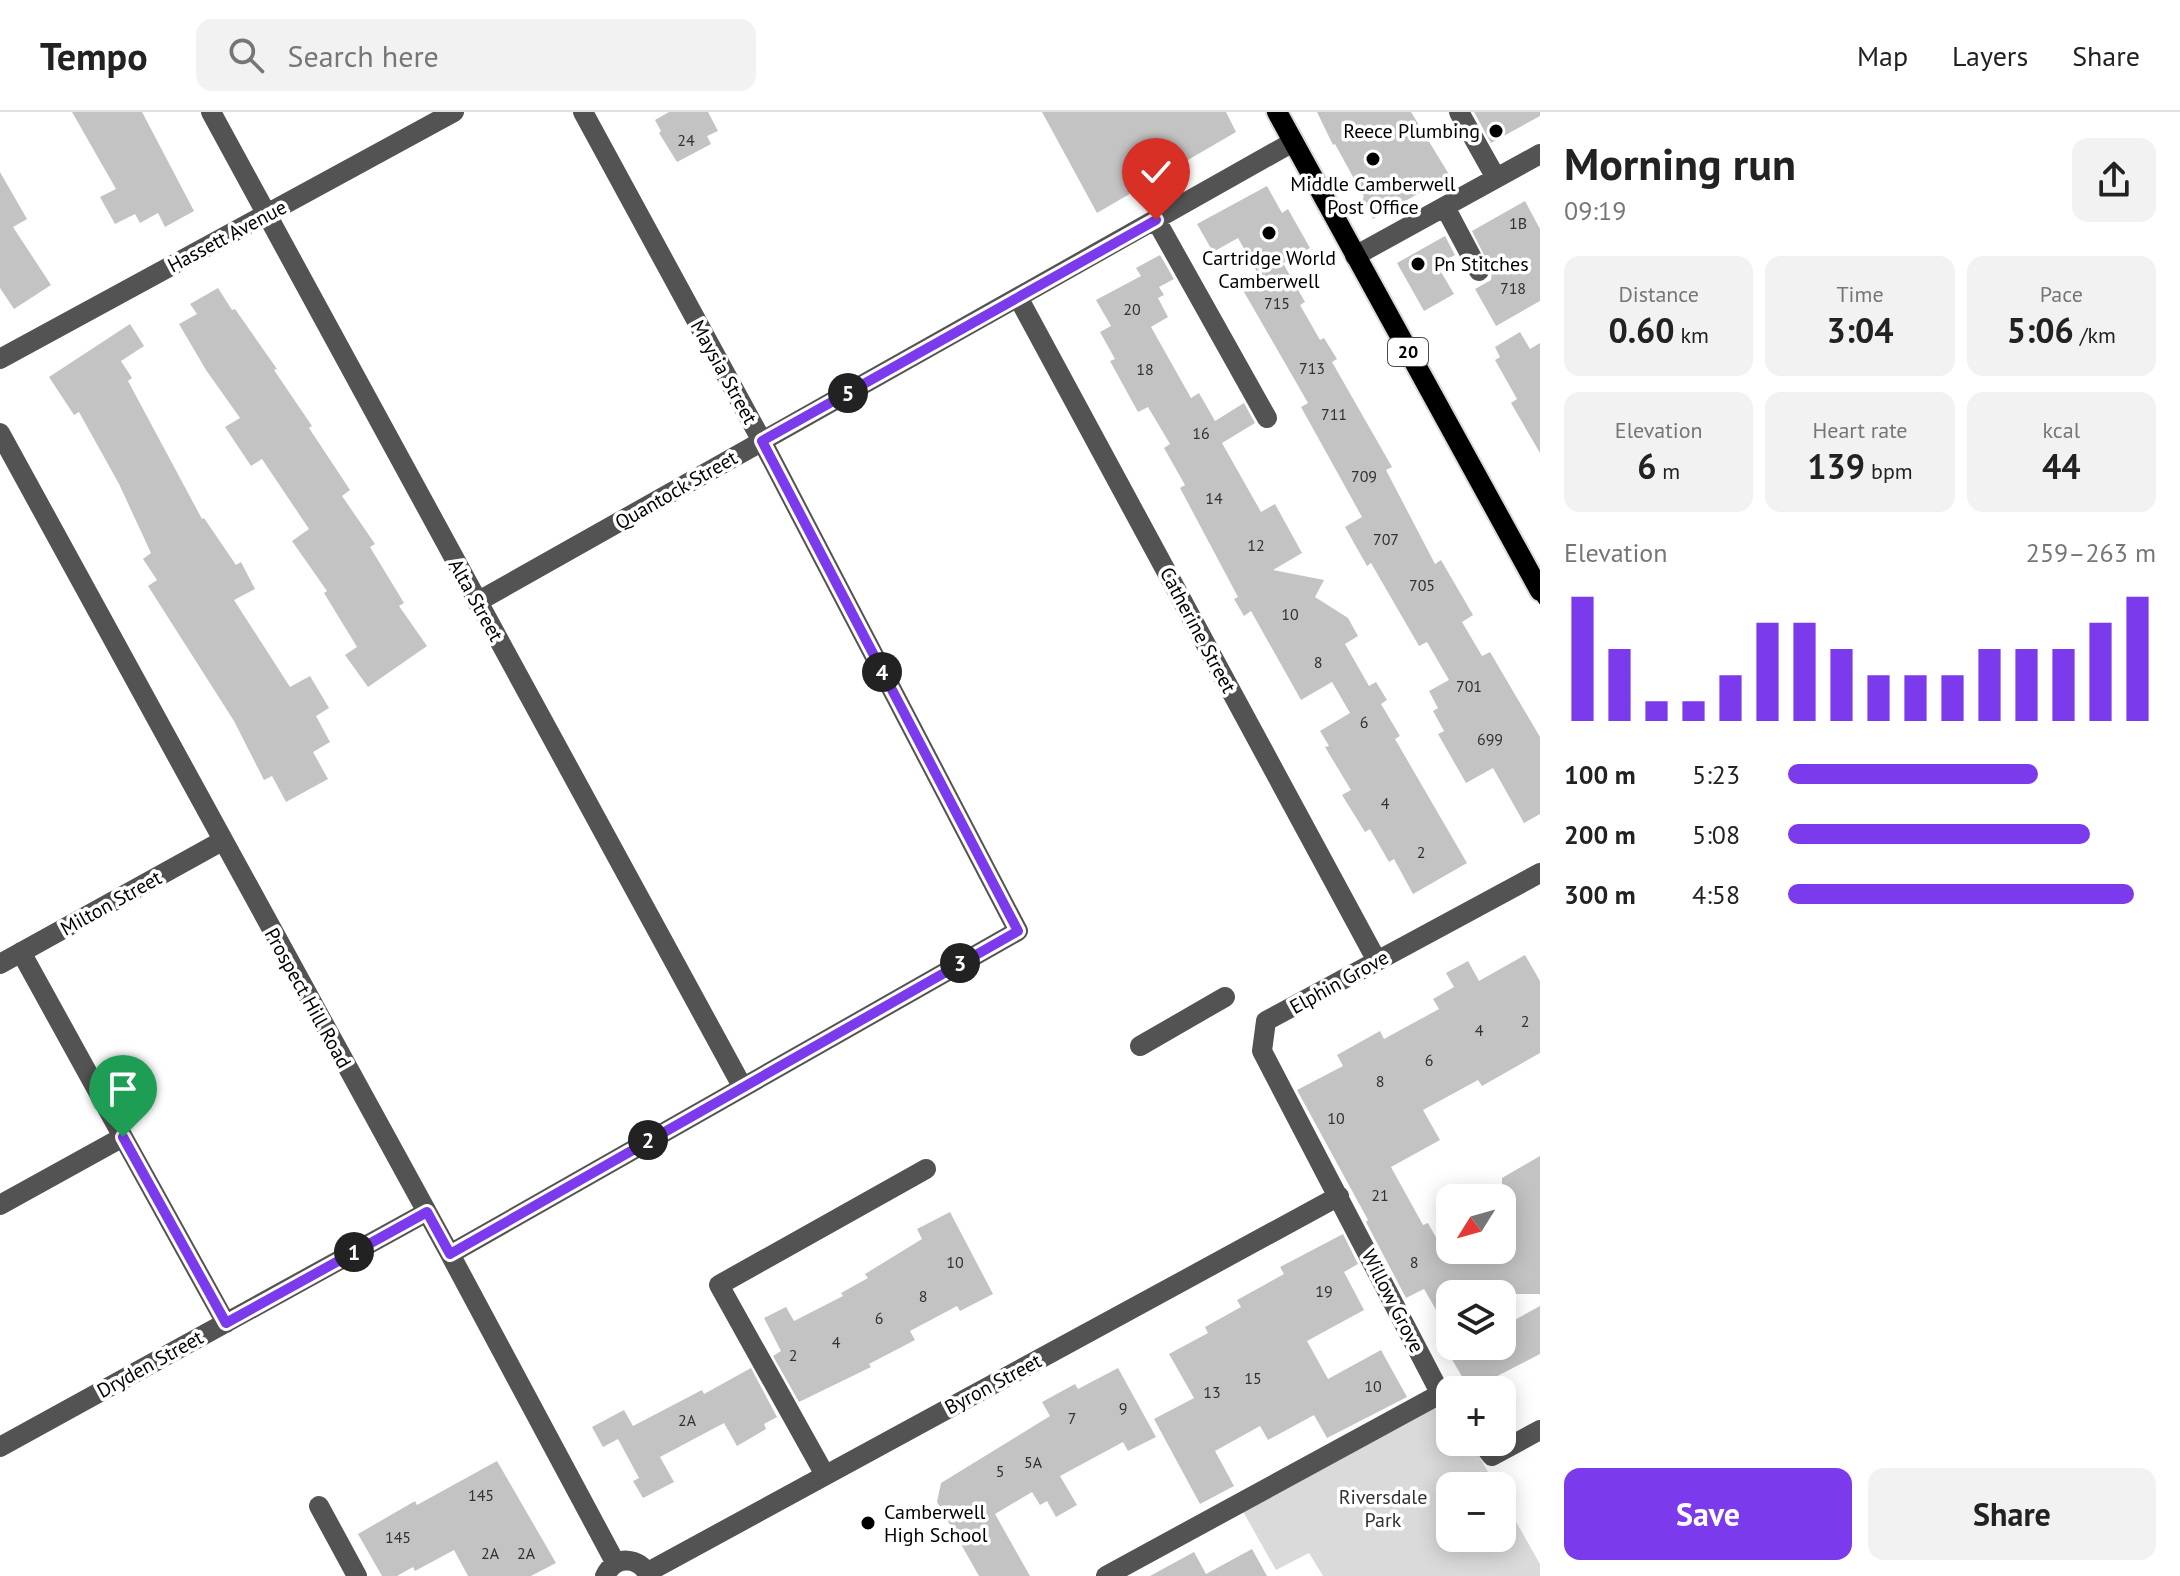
<!DOCTYPE html>
<meta charset="utf-8">
<style>
body{margin:0;font-family:"PT Sans",sans-serif;background:#f2f2f2;color:#222;height:100vh;display:flex;flex-direction:column;font-size:30px;white-space:nowrap}
*{box-sizing:border-box;margin:0}
p{font-size:26px;color:#767676}
.icon{flex:none;width:44px;height:44px;fill:none;stroke:currentColor;stroke-width:2;stroke-linecap:round;stroke-linejoin:round}
.map{position:relative;flex:1;overflow:hidden}
.details{display:flex;flex-direction:column;background:#fff;width:640px}
.details>*{flex:none}
.needle{width:52px;rotate:233deg}
.controls{position:absolute;left:1436px;top:1072px;display:grid;gap:16px}
.controls a{display:grid;place-items:center;width:80px;height:80px;border-radius:16px;background:#fff;box-shadow:0 4px 20px #0003;font-size:40px}
.pin{position:absolute;display:grid;place-items:center;width:68px;height:68px;color:#fff;margin:-82px -34px;border-radius:50% 50% 50% 0;rotate:-45deg;box-shadow:0 0 8px #0007}
.pin .icon{rotate:45deg}
.km{position:absolute;width:40px;height:40px;margin:-20px;border-radius:50%;background:#222;color:#fff;font-size:22px;line-height:40px;text-align:center}
.round{display:grid;place-items:center;flex:none;width:84px;height:84px;border-radius:16px;background:#f2f2f2}
.headline{display:flex;align-items:center;justify-content:space-between;height:136px;padding:0 24px}
h1{font-size:44px;font-weight:700;line-height:60px}
.stats{display:grid;grid-template-columns:repeat(3,1fr);gap:12px;height:136px;padding:8px 24px}
.stats div{display:grid;align-content:center;border-radius:16px;background:#f2f2f2;text-align:center}
.stats b{font-size:34px;font-weight:700}
.stats small{font-size:22px;font-weight:400}
.stats p{font-size:22px}
.chart{height:224px;padding:16px 24px}
.chart p{display:flex;justify-content:space-between}
.chart svg{width:100%;height:144px;margin-top:8px;stroke:#7c3aed;stroke-width:6}
.cta{display:flex;gap:16px;margin-top:auto;padding:16px 24px}
.cta a{flex:1;height:92px;border-radius:16px;background:#7c3aed;color:#fff;font-size:32px;font-weight:700;line-height:92px;text-align:center}
.cta a+a{background:#f2f2f2;color:#222}
ul{padding:0 24px;list-style:none;font-size:26px}
li{display:grid;grid-template-columns:128px 96px 1fr;align-items:center;height:60px}
li i{height:20px;border-radius:10px;background:#7c3aed}
header{display:flex;align-items:center;gap:48px;box-sizing:border-box;height:112px;padding:0 40px;background:#fff;border-bottom:2px solid #e0e0e0}
header strong{font-size:38px}
nav{display:flex;gap:44px;margin-inline-start:auto;font-size:28px}
.search{width:560px;height:72px;background:#f2f2f2;display:flex;align-items:center;gap:20px;box-sizing:border-box;padding:0 28px;border-radius:16px;color:#767676;font-size:30px}
main{display:flex;flex:1;min-height:0}
.map>svg:first-child{display:block}
.green{fill:#dadada}
.building{fill:#c3c3c3}
.lines{fill:none;stroke-linecap:round;stroke-linejoin:round}
.major-casing{stroke:#dbdbdb;stroke-width:24}
.minor{stroke:#535353;stroke-width:20}
.major{stroke:#000;stroke-width:20}
.tram{stroke:#000;stroke-width:2}
.route-casing{stroke:#fff;stroke-width:16}
.route{stroke:#7c3aed;stroke-width:10}
.poi-dot{fill:#000;stroke:#fff;stroke-width:3}
.labels{text-anchor:middle;stroke-width:7;stroke-linejoin:round;paint-order:stroke}
.number-label{font-size:16px;fill:#313131}
.shield{fill:#fff;stroke:#4c4c4c;stroke-width:2}
.shield-label{font-size:18px;font-weight:bold;fill:#000}
.poi-label{font-size:20px;fill:#000;stroke:#fff}
.street-label{font-size:20px;fill:#000;stroke:#fff}
.park-label{font-size:20px;fill:#313131;stroke:#fff}
</style>
<header>
<strong>Tempo</strong>
<div class="search"><svg class="icon" aria-label="search" viewBox="0 0 24 24"><circle cx="10" cy="10" r="6"/><path d="M15 15l6 6"/></svg>Search here</div>
<nav><a>Map</a><a>Layers</a><a>Share</a></nav>
</header>
<main>
<div class="map">
<svg width="1540" height="1464" viewBox="0 0 1540 1464">
<rect width="100%" height="100%" fill="#fff"/>
<path class="green" d="M1446,1286L1450,1293V1330H1471L1496,1374H1450V1426H1502V1385L1540,1452V1464H1323L1309,1441L1276,1458L1241,1396Z"/>
<path class="building" d="M72,0H142L194,99L165,115L158,101L140,111L135,102L115,112L100,85L116,77Z
M669,0H708L718,19L707,24L711,32L677,50L659,21L661,19L655,8Z
M1042,0H1226L1236,20L1097,101Z
M1317,0H1411L1450,64L1373,107L1362,87L1364,85L1335,32L1333,33Z
M1474,0H1540V4L1491,31Z
M0,60L27,107L13,115L51,173L14,197L0,176Z
M1267,74L1282,101L1288,97L1310,136L1283,151L1305,190L1300,193L1320,228L1324,226L1337,247L1332,250L1392,355L1386,358L1435,452L1441,448L1473,503L1462,510L1482,544L1490,540L1540,625V702L1524,711L1493,656L1466,671L1438,622L1444,619L1433,599L1438,596L1429,579L1449,568L1427,530L1419,534L1371,451L1367,454L1345,415L1362,405L1301,295L1308,291L1244,180L1262,169L1238,126L1213,140L1197,112Z
M1525,89L1540,117V189L1496,214L1475,177L1491,168L1492,159L1472,119Z
M1445,124L1455,143L1437,153L1454,182L1424,199L1397,151Z
M1160,143L1174,167L1159,175L1164,183L1158,186L1168,205L1151,215L1191,286L1199,281L1215,309L1244,291L1255,311L1222,331L1261,400L1275,392L1302,441L1273,458L1324,468L1315,485L1348,506L1358,524L1345,532L1369,574L1376,570L1387,588L1381,592L1400,624L1395,627L1467,751L1413,782L1394,747L1389,750L1370,717L1365,720L1342,683L1351,678L1325,635L1329,634L1320,619L1350,601L1332,570L1301,588L1251,499L1244,504L1234,487L1238,485L1180,376L1185,373L1164,336L1170,332L1148,295L1138,300L1110,249L1115,247L1100,220L1111,214L1096,188L1141,164L1136,156Z
M218,176L232,198L235,197L277,257L274,258L312,314L309,316L350,378L342,384L375,432L370,435L404,491L399,494L427,534L368,575L345,543L357,535L324,481L327,479L292,429L309,417L262,347L251,354L225,315L240,306L206,258L179,212L197,202L190,192Z
M130,212L144,234L121,249L132,266L128,269L202,407L204,406L236,453L241,450L255,477L234,488L290,575L310,564L329,596L316,604L330,630L313,640L328,667L286,690L272,664L264,668L234,609L148,474L157,468L143,447L151,441L119,372L79,300L74,303L49,265Z
M1520,220L1530,237L1540,231V341L1511,291L1517,287L1495,248L1500,245L1495,235Z
M1525,843L1540,869V941L1482,974L1478,968L1423,998L1440,1028L1391,1055L1423,1113L1428,1111L1443,1138H1502V1066L1540,1044V1182H1450V1222L1424,1177L1406,1186L1366,1110L1368,1108L1297,978L1343,954L1337,943L1380,919L1384,927L1439,897L1433,887L1454,875L1446,861L1468,849L1479,869Z
M950,1100L993,1182L960,1199L957,1194L910,1219L915,1228L869,1252L871,1255L799,1290L773,1244L781,1239L764,1206L786,1195L794,1209L843,1184L841,1181L868,1166L865,1162L922,1127L917,1117Z
M1343,1122L1358,1152L1344,1160L1364,1198L1307,1229L1328,1267L1381,1238L1407,1285L1327,1326L1314,1303L1268,1328L1260,1314L1215,1339L1234,1374L1200,1392L1154,1307L1194,1286L1169,1242L1208,1221L1205,1215L1241,1195L1237,1188L1284,1162L1280,1155Z
M1540,1194V1242L1470,1278L1444,1234H1502V1215Z
M751,1256L777,1305L764,1312L766,1317L737,1334L724,1311L660,1345L674,1370L643,1386L633,1369L639,1366L618,1327L603,1335L592,1315L624,1298L633,1314L702,1278L704,1282Z
M1118,1256L1156,1325L1128,1339L1123,1330L1060,1364L1077,1393L1056,1405L1047,1389L1040,1393L1032,1380L995,1402L1030,1464H979L937,1390L941,1371L1050,1304L1042,1290L1075,1272L1078,1277Z
M497,1349L556,1451L531,1464H468L454,1438L415,1459L413,1455L397,1464H382L358,1422L415,1389L417,1393Z
M1252,1437L1267,1464H1150L1194,1440L1206,1462Z"/>
<g class="lines">
<g class="major-casing">
<path id="major" d="M1277,0L1540,479"/>
</g>
<path class="minor" d="M211,0L742,974
M1459,0L1496,66
M1445,95L1479,159
M1156,108L1267,306
M1355,144L1540,42
M1019,187L1377,849
M0,247L454,0
M0,321L450,1142L615,1450
M477,490L1293,30
M0,852L222,729
M1140,934L1225,885
M123,1025L226,1211
M0,1093L123,1025L21,840
M450,1142L1018,819L762,329L583,0
M1450,1291L1436,1273L1262,939L1266,909L1540,761
M1481,1330L1492,1344L1540,1318
M0,1335L427,1100
M825,1363L719,1173L926,1057
M319,1394L357,1464
M648,1460L1339,1084
M605,1464C615,1443 639,1444 649,1464
M1106,1464L1442,1281"/>
<use href="#major" class="major"/>
<path class="tram" d="M1270,0L1540,491"/>
</g>
<g class="lines">
<g class="route-casing">
<path id="route" d="M123,1025L226,1211L427,1100L450,1142L1018,819L762,329L1156,108"/>
</g>
<use href="#route" class="route"/>
</g>
<g class="poi-dot">
<circle cx="1496" cy="19" r="8"/>
<circle cx="1373" cy="47" r="8"/>
<circle cx="1269" cy="121" r="8"/>
<circle cx="1418" cy="152" r="8"/>
<circle cx="868" cy="1411" r="8"/>
</g>
<g class="labels">
<g class="number-label">
<text x="686" y="34">24</text>
<text x="1518" y="117">1B</text>
<text x="1513" y="182">718</text>
<text x="1277" y="197">715</text>
<text x="1132" y="203">20</text>
<text x="1312" y="262">713</text>
<text x="1145" y="263">18</text>
<text x="1334" y="308">711</text>
<text x="1201" y="327">16</text>
<text x="1364" y="370">709</text>
<text x="1214" y="392">14</text>
<text x="1386" y="433">707</text>
<text x="1256" y="439">12</text>
<text x="1422" y="479">705</text>
<text x="1290" y="508">10</text>
<text x="1318" y="556">8</text>
<text x="1469" y="580">701</text>
<text x="1364" y="616">6</text>
<text x="1490" y="633">699</text>
<text x="1385" y="697">4</text>
<text x="1421" y="746">2</text>
<text x="1525" y="915">2</text>
<text x="1479" y="924">4</text>
<text x="1429" y="954">6</text>
<text x="1380" y="975">8</text>
<text x="1336" y="1012">10</text>
<text x="1380" y="1089">21</text>
<text x="955" y="1156">10</text>
<text x="1414" y="1156">8</text>
<text x="1324" y="1185">19</text>
<text x="923" y="1190">8</text>
<text x="879" y="1212">6</text>
<text x="836" y="1236">4</text>
<text x="793" y="1249">2</text>
<text x="1253" y="1272">15</text>
<text x="1373" y="1280">10</text>
<text x="1212" y="1286">13</text>
<text x="1123" y="1302">9</text>
<text x="1072" y="1312">7</text>
<text x="687" y="1314">2A</text>
<text x="1033" y="1356">5A</text>
<text x="1000" y="1365">5</text>
<text x="481" y="1389">145</text>
<text x="398" y="1431">145</text>
<text x="490" y="1447">2A</text>
<text x="526" y="1447">2A</text>
</g>
<rect class="shield" x="1388" y="226" width="40" height="28" rx="6"/>
<g class="shield-label">
<text x="1408" y="246">20</text>
</g>
<g class="poi-label">
<text x="1480" y="26" text-anchor="end">Reece Plumbing</text>
<text x="1373" y="79">Middle Camberwell<tspan x="1373" dy="23">Post Office</tspan></text>
<text x="1269" y="153">Cartridge World<tspan x="1269" dy="23">Camberwell</tspan></text>
<text x="1434" y="159" text-anchor="start">Pn Stitches</text>
<text x="884" y="1407" text-anchor="start">Camberwell<tspan x="884" dy="23">High School</tspan></text>
</g>
<g class="street-label">
<text transform="translate(227 124) rotate(-28)" y="7">Hassett Avenue</text>
<text transform="translate(724 260) rotate(61)" y="7">Maysia Street</text>
<text transform="translate(676 378) rotate(-30)" y="7">Quantock Street</text>
<text transform="translate(476 488) rotate(61)" y="7">Alta Street</text>
<text transform="translate(1198 518) rotate(62)" y="7">Catherine Street</text>
<text transform="translate(111 791) rotate(-29)" y="7">Milton Street</text>
<text transform="translate(1339 870) rotate(-29)" y="7">Elphin Grove</text>
<text transform="translate(308 886) rotate(61)" y="7">Prospect Hill Road</text>
<text transform="translate(1393 1189) rotate(63)" y="7">Willow Grove</text>
<text transform="translate(150 1252) rotate(-29)" y="7">Dryden Street</text>
<text transform="translate(993 1272) rotate(-28)" y="7">Byron Street</text>
</g>
<g class="park-label">
<text x="1383" y="1392">Riversdale<tspan x="1383" dy="23">Park</tspan></text>
</g>
</g>
</svg>
<div class="controls">
<a><svg class="needle" viewBox="-14 -14 28 28"><path d="M0-13l5 13h-10z" fill="#e53935"/><path d="M0 13l5-13h-10z" fill="#767676"/></svg></a>
<a><svg class="icon" aria-label="layers" viewBox="0 0 24 24"><path d="M12 4l9 5-9 5-9-5zM3 14l9 5 9-5"/></svg></a>
<a>+</a>
<a>−</a>
</div>
<div class="pin" style="left:123px;top:1025px;background:#1e9e55"><svg class="icon" aria-label="arrive" viewBox="0 0 24 24"><path d="M6 21V4h12l-3 4 3 4H6"/></svg></div>
<div class="pin" style="left:1156px;top:108px;background:#d93025"><svg class="icon" aria-label="check" viewBox="0 0 24 24"><path d="M5 12l5 5 9-10"/></svg></div>
<b class="km" style="left:354px;top:1140px">1</b>
<b class="km" style="left:648px;top:1028px">2</b>
<b class="km" style="left:960px;top:851px">3</b>
<b class="km" style="left:882px;top:560px">4</b>
<b class="km" style="left:848px;top:281px">5</b>
</div>
<section class="details">
<div class="headline"><div><h1>Morning run</h1><p>09:19</p></div><a class="round"><svg class="icon" aria-label="share" viewBox="0 0 24 24"><path d="M12 15V3M7 8l5-5 5 5M5 13v7h14v-7"/></svg></a></div>
<div class="stats">
<div><p>Distance</p><b>0.60<small> km</small></b></div>
<div><p>Time</p><b>3:04</b></div>
<div><p>Pace</p><b>5:06<small> /km</small></b></div>
</div>
<div class="stats">
<div><p>Elevation</p><b>6<small> m</small></b></div>
<div><p>Heart rate</p><b>139<small> bpm</small></b></div>
<div><p>kcal</p><b>44</b></div>
</div>
<div class="chart"><p><span>Elevation</span>259–263 m</p>
<svg viewBox="0 0 160 44" preserveAspectRatio="none"><path d="M5 44V6M15 44V22M25 44V38M35 44V38M45 44V30M55 44V14M65 44V14M75 44V22M85 44V30M95 44V30M105 44V30M115 44V22M125 44V22M135 44V22M145 44V14M155 44V6"/></svg>
</div>
<ul>
<li><b>100 m</b>5:23<i style="width:68%"></i></li>
<li><b>200 m</b>5:08<i style="width:82%"></i></li>
<li><b>300 m</b>4:58<i style="width:94%"></i></li>
</ul>
<div class="cta"><a>Save</a><a>Share</a></div>
</section>
</main>
